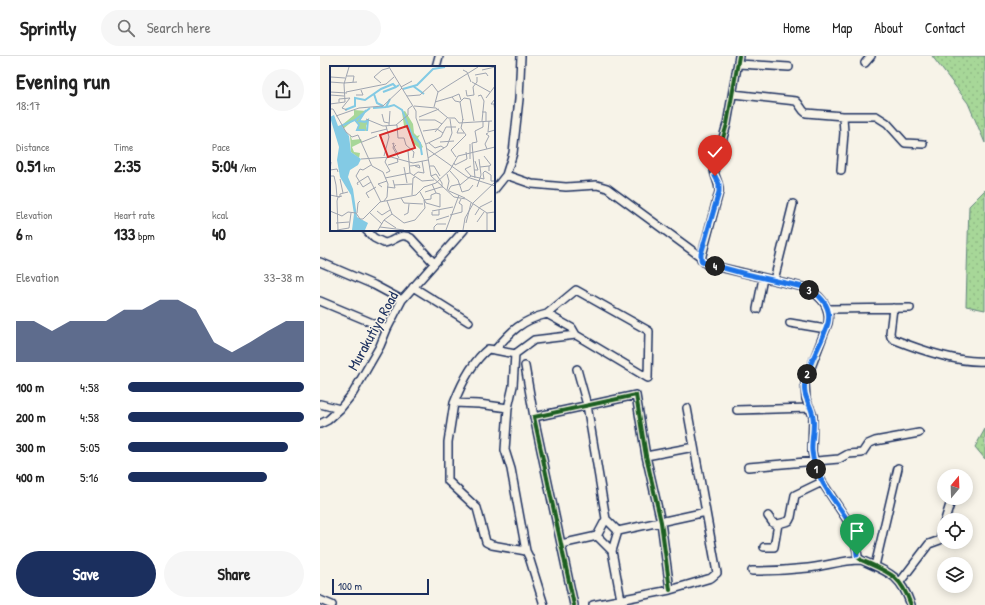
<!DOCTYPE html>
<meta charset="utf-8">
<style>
body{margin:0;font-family:"Patrick Hand",sans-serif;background:#f6f6f6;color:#222;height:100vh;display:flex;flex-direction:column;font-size:15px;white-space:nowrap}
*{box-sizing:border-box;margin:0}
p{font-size:13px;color:#767676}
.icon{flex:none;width:22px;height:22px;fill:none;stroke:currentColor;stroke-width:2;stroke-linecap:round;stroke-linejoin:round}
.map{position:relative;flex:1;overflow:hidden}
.sheet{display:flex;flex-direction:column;background:#fff;width:320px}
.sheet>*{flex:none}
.needle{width:26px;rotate:19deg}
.tools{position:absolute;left:617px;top:413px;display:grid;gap:8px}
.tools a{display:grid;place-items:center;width:36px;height:36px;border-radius:50%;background:#fff;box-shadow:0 2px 10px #0003;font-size:20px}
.scale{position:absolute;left:12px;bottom:10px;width:97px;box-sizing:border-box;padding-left:4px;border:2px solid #1b2f5e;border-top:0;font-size:11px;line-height:14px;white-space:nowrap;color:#1b2f5e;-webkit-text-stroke:3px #f7f3e8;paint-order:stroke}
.pin{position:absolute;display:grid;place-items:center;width:34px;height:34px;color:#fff;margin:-41px -17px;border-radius:50% 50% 50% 0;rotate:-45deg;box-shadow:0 0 4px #0007}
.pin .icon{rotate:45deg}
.km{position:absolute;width:20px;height:20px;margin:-10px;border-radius:50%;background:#222;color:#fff;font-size:11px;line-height:20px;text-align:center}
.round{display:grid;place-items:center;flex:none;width:42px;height:42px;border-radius:21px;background:#f6f6f6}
.summary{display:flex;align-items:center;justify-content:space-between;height:68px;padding:0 16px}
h1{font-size:22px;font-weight:700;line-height:30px}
.figures{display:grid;grid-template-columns:repeat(3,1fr);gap:6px;height:68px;padding:4px 16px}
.figures div{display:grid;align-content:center}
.figures b{font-size:17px;font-weight:700}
.figures small{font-size:11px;font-weight:400}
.figures p{font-size:11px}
.chart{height:112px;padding:8px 16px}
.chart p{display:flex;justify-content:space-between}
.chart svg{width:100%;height:72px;margin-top:4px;fill:#1b2f5e;opacity:.7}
.action{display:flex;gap:8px;margin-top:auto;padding:8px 16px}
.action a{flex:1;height:46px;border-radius:24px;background:#1b2f5e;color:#fff;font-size:16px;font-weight:700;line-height:46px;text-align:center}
.action a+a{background:#f6f6f6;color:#222}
ul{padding:0 16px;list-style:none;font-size:13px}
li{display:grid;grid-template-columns:64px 48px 1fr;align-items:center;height:30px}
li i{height:10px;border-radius:5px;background:#1b2f5e}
header{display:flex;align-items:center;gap:24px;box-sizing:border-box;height:56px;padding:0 20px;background:#fff;border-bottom:1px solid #e0e0e0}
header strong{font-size:19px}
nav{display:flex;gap:22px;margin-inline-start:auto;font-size:14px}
.search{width:280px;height:36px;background:#f6f6f6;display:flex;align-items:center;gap:10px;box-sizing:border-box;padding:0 14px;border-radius:22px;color:#767676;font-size:15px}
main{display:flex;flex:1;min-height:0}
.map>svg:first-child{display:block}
.grass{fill:url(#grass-dots);stroke:#61837b}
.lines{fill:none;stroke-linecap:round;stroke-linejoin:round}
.minor-casing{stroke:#1b2f5e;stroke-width:10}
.minor{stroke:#f7f3e8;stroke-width:7}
.cycleway-casing{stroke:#f7f3e8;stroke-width:6}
.cycleway{stroke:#1b5e20;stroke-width:4}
.route-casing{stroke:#fff;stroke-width:8}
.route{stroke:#1a73e8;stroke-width:5}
.labels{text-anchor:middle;stroke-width:3;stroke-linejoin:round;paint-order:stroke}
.street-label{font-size:15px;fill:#1b2f5e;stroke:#f7f3e8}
.inset-river{fill:none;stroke:#83cae4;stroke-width:2}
.inset-road{fill:none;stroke:#9fa5b1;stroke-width:1}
.view{fill:#d62828;fill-opacity:0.15;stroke:#d62828;stroke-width:2}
.inset-edge{fill:none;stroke:#1b2f5e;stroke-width:2}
</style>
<header>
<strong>Sprintly</strong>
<div class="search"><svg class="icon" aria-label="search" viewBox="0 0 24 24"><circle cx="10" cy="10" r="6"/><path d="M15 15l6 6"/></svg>Search here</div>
<nav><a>Home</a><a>Map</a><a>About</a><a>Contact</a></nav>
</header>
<main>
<section class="sheet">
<div class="summary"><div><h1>Evening run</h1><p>18:17</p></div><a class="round"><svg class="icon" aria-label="share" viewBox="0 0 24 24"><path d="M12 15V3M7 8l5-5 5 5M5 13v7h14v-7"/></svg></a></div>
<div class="figures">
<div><p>Distance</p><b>0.51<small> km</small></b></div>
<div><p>Time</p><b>2:35</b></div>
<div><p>Pace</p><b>5:04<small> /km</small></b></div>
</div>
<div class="figures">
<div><p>Elevation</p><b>6<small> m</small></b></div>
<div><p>Heart rate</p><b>133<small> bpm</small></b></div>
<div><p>kcal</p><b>40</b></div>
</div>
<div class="chart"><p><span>Elevation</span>33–38 m</p>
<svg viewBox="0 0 160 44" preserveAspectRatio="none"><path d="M0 44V19L10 19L20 25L30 19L40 19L50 19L60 12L70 12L80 6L90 6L100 12L110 32L120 38L130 32L140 25L150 19L160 19V44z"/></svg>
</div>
<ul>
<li><b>100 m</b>4:58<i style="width:100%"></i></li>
<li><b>200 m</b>4:58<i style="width:100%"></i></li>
<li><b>300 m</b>5:05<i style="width:91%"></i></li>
<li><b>400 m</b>5:16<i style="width:79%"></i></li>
</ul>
<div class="action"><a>Save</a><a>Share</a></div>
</section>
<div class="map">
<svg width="665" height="549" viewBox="0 0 665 549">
<defs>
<pattern id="grass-dots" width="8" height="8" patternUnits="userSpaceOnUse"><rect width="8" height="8" fill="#a7d798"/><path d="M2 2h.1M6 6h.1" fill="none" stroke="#8fb985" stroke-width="1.8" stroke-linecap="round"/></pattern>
</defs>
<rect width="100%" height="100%" fill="#f7f3e8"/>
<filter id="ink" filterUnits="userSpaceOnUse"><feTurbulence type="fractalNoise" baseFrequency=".025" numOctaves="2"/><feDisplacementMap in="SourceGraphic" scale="8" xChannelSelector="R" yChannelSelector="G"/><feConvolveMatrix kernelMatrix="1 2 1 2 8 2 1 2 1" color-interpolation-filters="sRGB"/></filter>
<g filter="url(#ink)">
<path class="grass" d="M612,0H665V87L648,47Z
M665,134V254L646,250L649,150Z
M665,373V403L655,391Z"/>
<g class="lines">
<g class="minor-casing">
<path id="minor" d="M419,0L407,68L394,113C394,121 400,127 399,136L381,203L386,208L483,231C498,237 511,249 508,267L485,327L486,343L493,360L492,396L496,413L502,426L533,473L538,501L541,504C568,516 580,518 591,549
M545,7L551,0
M418,8L469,11
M116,11L119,0
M413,38L476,45C481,49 481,54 486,57L523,60H556L567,67L585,87L603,88
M521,114L524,77L523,60
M186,119L212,128L246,131L277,129L287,132L381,201
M174,134L186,119L193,97L199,43L201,0
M46,174L54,182L64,187C75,186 80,175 91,182L114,207
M0,206L54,229L82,244
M454,224L473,148
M93,231L149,266
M0,245L67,273
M573,252L570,277L571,281L573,283C598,293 638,307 665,305
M437,253L443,222
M509,253L590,252
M227,258L256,234L329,275L328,322L256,279
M470,267L506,273
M175,294L168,293C153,305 141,329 134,347L159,348L188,352
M195,298L175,294C191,275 202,264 227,258L252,272L256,279L214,284L195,298L193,330L188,352L185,394L191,413L206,495L209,501L224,549
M205,310L214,361
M257,313L267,349L286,463
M134,347L128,386V425L157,452L166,486L172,489L206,495
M0,348L20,353
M367,352L386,456
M417,354L490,352
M0,368L8,364L20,353L33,337L60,290L67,273L82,244L144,174
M326,400L374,391
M428,411L519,403L528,398L542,397L548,388L555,385L599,377
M448,460L453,467L458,468L469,465L471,461L475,439L502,426
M625,464L632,442
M241,488L277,480
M444,491H454L458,468
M292,495L277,480L286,463L298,475L292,495L302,549
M555,510L578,412
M432,515C451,515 470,514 488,512C506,510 522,504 541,504
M580,526L609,488L620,484L624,467
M0,544L12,549
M254,549L214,361L316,339L326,400L341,466L350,534
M273,549L350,534L391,522L397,517L386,456L298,475"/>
</g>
<use href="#minor" class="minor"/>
<g class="cycleway-casing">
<path id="cycleway" d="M419,0L407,68L394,113C394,121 400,127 399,136L381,203L386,208L483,231C498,237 511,249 508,267L485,327L486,343L493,360L492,396L496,413L502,426L533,473L538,501L541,504C568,516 580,518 591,549
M254,549L214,361L316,339L326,400L341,466L350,534"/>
</g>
<use href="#cycleway" class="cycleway"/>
</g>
</g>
<g class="lines" filter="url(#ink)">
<g class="route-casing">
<path id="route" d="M395,120L399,128V136L381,198V203L382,206L422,217L483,231C499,237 512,249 508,267C502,287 489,306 485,326C482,341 492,349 493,361C495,372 491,384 492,395C495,425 519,448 533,473L535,480L537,499"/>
</g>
<use href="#route" class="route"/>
</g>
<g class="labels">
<g class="street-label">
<text transform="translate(53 275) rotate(-61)" y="5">Murakutiya Road</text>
</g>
</g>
<g transform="translate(10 10)">
<rect width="165" height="165" fill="#f7f3e8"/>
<path d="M75,45L83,58L84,67L87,70L90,69L88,72L93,81L90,83L82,76V70H80L79,65L74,60L72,46Z" fill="#a7d798"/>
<path d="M24,44L36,45L29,55L39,54L36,60L37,65L27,64L29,59L24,54L13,63L12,59L24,49ZM20,68L22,74L31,73L32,76L22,81L24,86L30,87L29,92L21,86Z" fill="#a7d798"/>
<path d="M4,49L8,60L11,59L19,70L21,86L31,93L28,99L20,104L18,111L23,123L27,151L38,157L35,164H22L24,148L21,129L10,111L7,94L9,81L0,51Z" fill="#83cae4"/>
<path class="inset-river" d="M83,20L94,28M73,23L87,19L103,3L115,1M53,26L66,21M44,28L47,37L53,40M57,41L64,39L72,44L82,69L90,77L92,89M43,42L56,41L60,33M15,44L25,40V32L35,34L51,23L63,18L66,21L69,19M36,44L29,55L35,56L38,54L37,65M25,54L29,59L27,64H35M11,60L25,54L40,42"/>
<path class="inset-road" d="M59,1L86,45V52L96,79L101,110L124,131L136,133L157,147L165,146M133,4L137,6L141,16M152,4L165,1M145,9L156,7L158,10M17,10H24L23,16M1,11L15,12M0,16L14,17M142,16L160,26M14,17L27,16M51,17L44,11L52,4L59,2M71,21L82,15M136,24L137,30L144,29L143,21L147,16V11M0,26L17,27M16,26L56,18L64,11M0,29L14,30M26,29H33L31,24M77,30L90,29L102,18L108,26M148,30L151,29L154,35L152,55M122,31L129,28L131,34M156,32L165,20M165,33L161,38H164L165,47M9,36V33L20,32M105,36L122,31L125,35L130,36M0,38L15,36L14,18L19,1M84,40L106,42L118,52H125L129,57L162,55M104,41L108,26L148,1M0,43H3L16,66L22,71L28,69L42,100L53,106L58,118L57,131L54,135M17,44L12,42L20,32M152,46H156V55M52,48L54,56L59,57M6,50L29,42L53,40L72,22M89,51L109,43M36,53L53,60L67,59L68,72H74L76,79L84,86L83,92M89,54H105L112,58M133,54L130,36L134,32L140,33L144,55M159,55L158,66L165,64M59,59L60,45M66,59L78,49V43L82,40M129,62L127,67H134M93,65L107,63L113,67M105,66L117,52M41,67L57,63M32,76L47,70M110,76L124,75M99,77L105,82L111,80L114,82M62,78L64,77L63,82L69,92M96,78L111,71L116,61H126M66,79L64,81L68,88L72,86M96,82L137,111L165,120M157,83L155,78L159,70L156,68L158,67M78,85L80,107M54,90L59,71L56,60M154,90L161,99L159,100M126,91L121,84L136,69L131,62L133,53M98,92L117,80L122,67L120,53M31,93L61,91L83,97L98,94M140,93V78M1,96L0,104L7,103L8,106M124,97L125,99L137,93L136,86M41,99L33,104L30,103L26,110L33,121L41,116L51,136M58,99L68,96L67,92M80,100L89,99L90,102L85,100M100,100H104L110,110M141,100L135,103L141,110M74,101L77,117M150,101L159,100V105M144,104H148L145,95M120,105L128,114L132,126M56,107L60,105L55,96L57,91M117,108L119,115L117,124M84,109L88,106L94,107L92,95M0,110H4L6,119M101,110L106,108L112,117V122M55,112L80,107L92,115L104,114M145,112L142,77L147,76L145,65L153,61V55M10,113L13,127M102,118L106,127L110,128M6,119L7,131M28,119L27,117L38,110L41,116M64,119L82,118M130,119L141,110L154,113L153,107L155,105L161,109V115H165M52,121L48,118L57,115M57,121L65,122L63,114M147,121L151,109L149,93M118,125L121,120L130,118M119,125L135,132M90,126L96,137L110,141M95,126L111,121M132,126L139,124L143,119M110,128V141M0,129L10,131V128L18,126M82,129L83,112L85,111M39,132L36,127L46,121M71,132L74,137L93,138M143,137L165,116M0,145L12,150L18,146L26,147L30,153H33L50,136L86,129L94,121L106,117L120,104L128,90L165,81M47,145L52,149L60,144M102,145L123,141M39,146L52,158M102,146V149H109V144M27,147L28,137L30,135M157,147V164M62,148L74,157L85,154L95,142L94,134L101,133V129L106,127M74,149L78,147L79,138M120,149L132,146V139L129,137L131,133M145,149L150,141L162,135M54,154L66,162M106,154L119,150M147,156L154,146M6,157L19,156M136,157L141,137M50,161L74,164M7,164L19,162L21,147M8,164L7,135L8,131L12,130M48,164L54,154L62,148L57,135M104,164V161L107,158H116M116,164L129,129M133,164L135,152L143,138"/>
<path class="view" d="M77,60L85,82L58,91L50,69Z"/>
<rect width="165" height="165" class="inset-edge"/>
</g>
</svg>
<div class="tools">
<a><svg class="needle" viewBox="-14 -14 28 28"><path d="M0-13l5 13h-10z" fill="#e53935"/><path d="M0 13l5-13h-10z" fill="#767676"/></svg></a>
<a><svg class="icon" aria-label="locate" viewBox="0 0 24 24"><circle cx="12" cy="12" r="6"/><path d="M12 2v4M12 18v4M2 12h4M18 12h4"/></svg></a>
<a><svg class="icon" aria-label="layers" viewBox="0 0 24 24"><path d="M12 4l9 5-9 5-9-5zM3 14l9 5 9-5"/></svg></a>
</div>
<div class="scale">100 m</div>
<div class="pin" style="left:537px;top:499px;background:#1e9e55"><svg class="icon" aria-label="arrive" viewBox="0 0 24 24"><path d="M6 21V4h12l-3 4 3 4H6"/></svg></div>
<div class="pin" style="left:395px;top:120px;background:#d93025"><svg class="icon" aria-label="check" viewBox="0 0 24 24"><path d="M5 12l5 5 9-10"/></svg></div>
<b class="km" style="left:496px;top:413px">1</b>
<b class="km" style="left:487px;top:318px">2</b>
<b class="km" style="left:489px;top:234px">3</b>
<b class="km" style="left:395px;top:210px">4</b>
</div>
</main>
